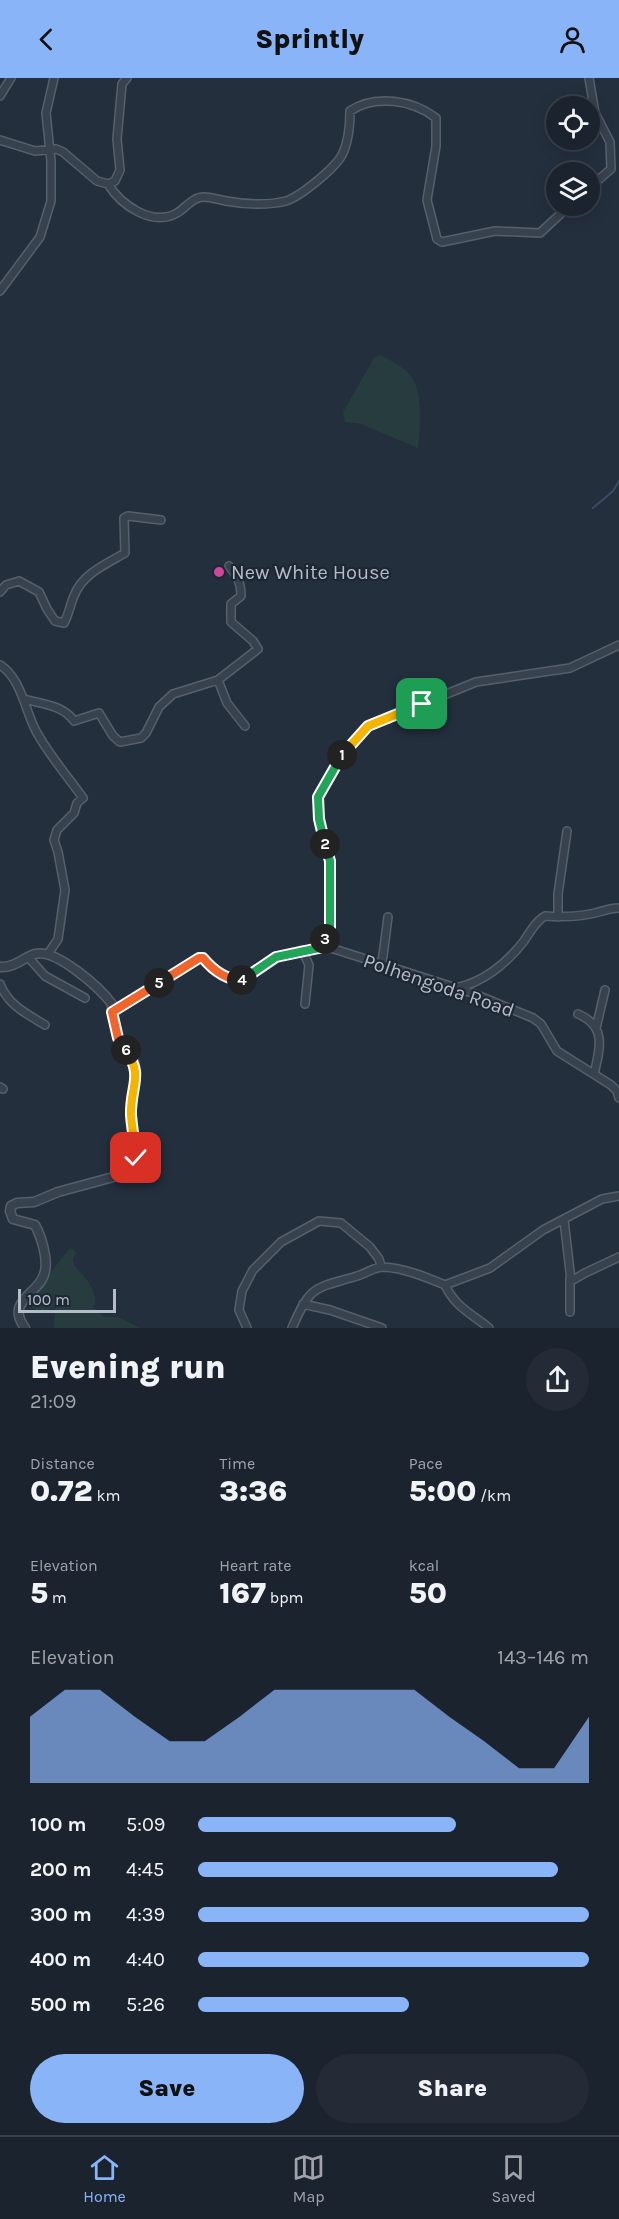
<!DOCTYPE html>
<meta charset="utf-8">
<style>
body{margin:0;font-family:Karla,sans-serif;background:#242b36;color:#f1f3f6;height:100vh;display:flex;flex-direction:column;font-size:22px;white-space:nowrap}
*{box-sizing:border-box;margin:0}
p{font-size:20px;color:#a0a4aa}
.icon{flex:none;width:33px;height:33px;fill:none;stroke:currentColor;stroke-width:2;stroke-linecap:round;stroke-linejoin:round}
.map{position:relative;height:1250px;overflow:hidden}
.drawer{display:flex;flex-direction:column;background:#1b232e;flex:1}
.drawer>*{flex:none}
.tools{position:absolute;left:546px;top:18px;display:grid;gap:12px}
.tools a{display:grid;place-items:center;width:54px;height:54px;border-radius:50%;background:#1b232e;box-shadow:0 3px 15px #0003,0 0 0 2px #39404a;font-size:30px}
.scale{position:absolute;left:18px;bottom:15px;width:98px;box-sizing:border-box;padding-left:6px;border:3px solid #b4bcc9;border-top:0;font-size:16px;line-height:21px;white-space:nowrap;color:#b4bcc9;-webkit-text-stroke:4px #1d2633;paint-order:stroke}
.pin{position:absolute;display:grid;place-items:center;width:51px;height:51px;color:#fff;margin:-26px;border-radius:12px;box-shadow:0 3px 9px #0006}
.km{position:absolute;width:30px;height:30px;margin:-15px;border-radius:50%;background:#222;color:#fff;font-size:16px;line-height:30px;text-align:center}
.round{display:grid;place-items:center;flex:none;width:63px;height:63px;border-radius:32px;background:#242b36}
.summary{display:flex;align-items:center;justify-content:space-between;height:102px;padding:0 30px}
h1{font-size:33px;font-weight:800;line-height:45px}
.stats{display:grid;grid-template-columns:repeat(3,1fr);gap:9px;height:102px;padding:6px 30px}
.stats div{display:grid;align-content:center}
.stats b{font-size:30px;font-weight:800}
.stats small{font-size:16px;font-weight:400}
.stats p{font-size:16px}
.chart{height:168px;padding:12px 30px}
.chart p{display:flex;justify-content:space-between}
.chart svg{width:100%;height:108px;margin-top:6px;fill:#8ab4f8;opacity:.7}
.action{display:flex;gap:12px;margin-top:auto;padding:12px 30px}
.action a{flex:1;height:69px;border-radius:36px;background:#8ab4f8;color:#111;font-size:24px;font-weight:800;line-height:69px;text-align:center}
.action a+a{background:#242b36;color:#f1f3f6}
ul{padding:0 30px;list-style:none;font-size:20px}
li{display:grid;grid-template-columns:96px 72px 1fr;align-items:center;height:45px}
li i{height:15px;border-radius:8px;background:#8ab4f8}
header{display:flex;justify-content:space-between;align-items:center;height:78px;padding:0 30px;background:#8ab4f8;color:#111;font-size:27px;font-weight:800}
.dock{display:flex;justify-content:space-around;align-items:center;height:84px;border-top:2px solid #39404a;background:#1b232e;font-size:16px;color:#a0a4aa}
.dock a{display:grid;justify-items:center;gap:3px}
.dock .selected{color:#8ab4f8}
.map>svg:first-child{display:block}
.green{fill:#263c3f}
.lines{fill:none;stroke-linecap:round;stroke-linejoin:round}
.stream{stroke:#394c67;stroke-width:2}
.minor-casing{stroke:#565f6c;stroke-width:10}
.tertiary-casing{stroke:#565f6c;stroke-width:11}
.minor{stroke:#38414e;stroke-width:7}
.tertiary{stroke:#38414e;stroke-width:8}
.split-1-casing{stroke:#fff;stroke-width:12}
.split-2-casing{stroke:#fff;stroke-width:12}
.split-3-casing{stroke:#fff;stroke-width:12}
.split-4-casing{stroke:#fff;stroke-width:12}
.split-5-casing{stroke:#fff;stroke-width:12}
.split-6-casing{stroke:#fff;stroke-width:12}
.split-7-casing{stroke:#fff;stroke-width:12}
.split-1{stroke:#f5b400;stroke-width:8}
.split-2{stroke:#22a559;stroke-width:8}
.split-3{stroke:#22a559;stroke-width:8}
.split-4{stroke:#22a559;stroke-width:8}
.split-5{stroke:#f0652b;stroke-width:8}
.split-6{stroke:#f0652b;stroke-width:8}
.split-7{stroke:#f5b400;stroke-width:8}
.hotel-dot{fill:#d1479c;stroke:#1d2633;stroke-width:2}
.labels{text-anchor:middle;stroke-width:4.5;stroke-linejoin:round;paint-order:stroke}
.poi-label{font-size:20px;fill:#b4bcc9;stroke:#1d2633;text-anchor:start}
.street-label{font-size:20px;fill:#b4bcc9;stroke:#1d2633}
</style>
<header><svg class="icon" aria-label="back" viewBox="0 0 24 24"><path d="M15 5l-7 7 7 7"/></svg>Sprintly<svg class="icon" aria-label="person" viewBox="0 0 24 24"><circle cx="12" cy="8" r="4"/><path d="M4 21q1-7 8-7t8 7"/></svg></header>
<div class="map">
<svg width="619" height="1250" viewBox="0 0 619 1250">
<rect width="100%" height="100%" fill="#242f3e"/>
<path class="green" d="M380,277C391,282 408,291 414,303C423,323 420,349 418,370L361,346L345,344L343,334L374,280Z
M70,1170L74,1172L76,1175L73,1181L74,1187C84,1199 97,1209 95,1227L92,1228L104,1239H118L140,1250H54L55,1231L58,1227C46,1233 40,1236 29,1228V1221Z"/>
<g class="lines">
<path class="stream" d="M593,430L613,413L619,403"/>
<g class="minor-casing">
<path id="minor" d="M589,0L595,35L610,64L611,91L590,109
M0,18L11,0
M0,62L35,73L56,71L63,74L97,103L108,106L115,103L120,92L117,61L122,6L127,0
M108,106C121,127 152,149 177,135C186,130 192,119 204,119C211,119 219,122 226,123C237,125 248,126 258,126C267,126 278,125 286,123C301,118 334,91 342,77C349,63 350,48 350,33C375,16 413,22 436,40V68L427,122L437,161L442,164L495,153L540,155L569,128
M0,213L40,159L51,123V83L46,35L54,0
M0,514L6,507L19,503L39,514L47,531L55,543L64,545C69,536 70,527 74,518C82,496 106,486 125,475L124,440L128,438L161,442
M0,587C22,601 25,634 37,655C50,678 68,699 83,720L77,725L74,735L57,752L54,762L58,774L65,812L58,861L48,876
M218,602L258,571L253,563L231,544V526L241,518C241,504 237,498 229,488
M24,621C42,626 63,627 74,643L99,635L113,658L120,664L141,660L146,655L159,629L173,616L218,602L227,625L245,648
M558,839V816L567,753
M319,870L330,853V783L319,741L318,719L339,681L368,648L476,604L570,590L619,567
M302,872L309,887L305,926
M29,880L45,898L85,920
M382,885L388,839
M0,906C8,927 27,936 45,947
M455,910C483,905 507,885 524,863C530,854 536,843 545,838C561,839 579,839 595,835C603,833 610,830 619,830
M112,934L199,880H203L212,891L223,897L235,902H244L276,879L302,872L331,870L472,915L533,940L541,946L557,973L611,1007L617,1013L619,1020
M578,936C607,948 600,971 594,996
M596,950L605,912
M0,1009L3,1011
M564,1142L571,1202H573L585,1195L619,1179
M570,1200V1234
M445,1207C456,1230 471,1235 489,1250
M303,1226L330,1232L382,1250
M247,1250L239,1232L242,1213L253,1192L281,1164L319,1143L341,1145L370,1169L379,1181L381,1188
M292,1250C311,1206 314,1211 357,1198C365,1196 374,1189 383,1189C404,1190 426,1199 445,1207L490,1190L543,1152L602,1121L619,1118"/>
</g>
<g class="tertiary-casing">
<path id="tertiary" d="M0,889C14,890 23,880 35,876C56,870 100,910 112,926V934L118,960L134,984L136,994L131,1035L137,1080L128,1095L58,1114L34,1124L17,1125L11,1128L10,1133L13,1141L35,1147C41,1158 48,1180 45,1193C41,1216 4,1222 25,1250"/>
</g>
<use href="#minor" class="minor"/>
<use href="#tertiary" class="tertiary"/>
</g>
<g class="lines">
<g class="split-1-casing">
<path id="split-1" d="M342,677L368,648L422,626"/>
</g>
<g class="split-2-casing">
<path id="split-2" d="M325,766L319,741L318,719L342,677"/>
</g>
<g class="split-3-casing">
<path id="split-3" d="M325,861L330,853V783L325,766"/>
</g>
<g class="split-4-casing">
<path id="split-4" d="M242,902L276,879L319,870L325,861"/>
</g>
<g class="split-5-casing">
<path id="split-5" d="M159,905L199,880H203C213,892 226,902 242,902"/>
</g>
<g class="split-6-casing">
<path id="split-6" d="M126,972L118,960L112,934L159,905"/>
</g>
<g class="split-7-casing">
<path id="split-7" d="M126,972C144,999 130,1008 131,1037C132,1051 135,1066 136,1080"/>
</g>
<use href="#split-1" class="split-1"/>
<use href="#split-2" class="split-2"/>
<use href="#split-3" class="split-3"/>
<use href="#split-4" class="split-4"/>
<use href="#split-5" class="split-5"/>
<use href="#split-6" class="split-6"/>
<use href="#split-7" class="split-7"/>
</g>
<circle class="hotel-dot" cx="219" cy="494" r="6"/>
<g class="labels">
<g class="poi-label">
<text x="231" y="501">New White House</text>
</g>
<g class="street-label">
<text transform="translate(439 907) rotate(19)" y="7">Polhengoda Road</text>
</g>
</g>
</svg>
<div class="tools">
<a><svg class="icon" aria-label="locate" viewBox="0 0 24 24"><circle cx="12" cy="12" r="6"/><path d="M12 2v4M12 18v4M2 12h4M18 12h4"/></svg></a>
<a><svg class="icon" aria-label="layers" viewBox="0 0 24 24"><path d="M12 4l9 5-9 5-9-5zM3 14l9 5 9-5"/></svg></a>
</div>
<div class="scale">100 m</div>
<div class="pin" style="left:422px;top:626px;background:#1e9e55"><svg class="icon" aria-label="arrive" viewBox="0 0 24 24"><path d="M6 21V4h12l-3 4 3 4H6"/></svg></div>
<div class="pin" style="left:136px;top:1080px;background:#d93025"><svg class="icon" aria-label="check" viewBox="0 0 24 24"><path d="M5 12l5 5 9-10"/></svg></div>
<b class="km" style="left:342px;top:677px">1</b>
<b class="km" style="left:325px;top:766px">2</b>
<b class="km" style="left:325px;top:861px">3</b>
<b class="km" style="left:242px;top:902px">4</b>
<b class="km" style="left:159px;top:905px">5</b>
<b class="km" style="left:126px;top:972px">6</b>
</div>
<section class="drawer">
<div class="summary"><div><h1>Evening run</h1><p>21:09</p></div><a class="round"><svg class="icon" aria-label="share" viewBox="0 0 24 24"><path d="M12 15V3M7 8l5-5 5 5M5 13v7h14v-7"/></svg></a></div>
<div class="stats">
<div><p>Distance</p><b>0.72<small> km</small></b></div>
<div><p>Time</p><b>3:36</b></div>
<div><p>Pace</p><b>5:00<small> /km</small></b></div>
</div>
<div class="stats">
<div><p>Elevation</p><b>5<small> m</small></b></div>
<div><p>Heart rate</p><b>167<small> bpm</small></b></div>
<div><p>kcal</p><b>50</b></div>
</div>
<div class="chart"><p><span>Elevation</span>143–146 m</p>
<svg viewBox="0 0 160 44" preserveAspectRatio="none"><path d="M0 44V17L10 6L20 6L30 17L40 27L50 27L60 17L70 6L80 6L90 6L100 6L110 6L120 17L130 27L140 38L150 38L160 17V44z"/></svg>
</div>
<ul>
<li><b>100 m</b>5:09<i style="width:66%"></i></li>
<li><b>200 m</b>4:45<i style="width:92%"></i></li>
<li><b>300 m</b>4:39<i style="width:100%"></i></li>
<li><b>400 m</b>4:40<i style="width:100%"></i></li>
<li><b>500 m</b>5:26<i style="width:54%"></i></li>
</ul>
<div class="action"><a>Save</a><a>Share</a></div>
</section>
<nav class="dock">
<a class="selected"><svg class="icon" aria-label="home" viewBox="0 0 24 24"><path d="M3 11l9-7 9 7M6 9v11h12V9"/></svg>Home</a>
<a><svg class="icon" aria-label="map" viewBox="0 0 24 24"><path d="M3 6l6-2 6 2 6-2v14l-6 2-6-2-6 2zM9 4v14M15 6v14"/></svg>Map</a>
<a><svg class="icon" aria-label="saved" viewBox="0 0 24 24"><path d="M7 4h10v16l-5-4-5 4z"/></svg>Saved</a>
</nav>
